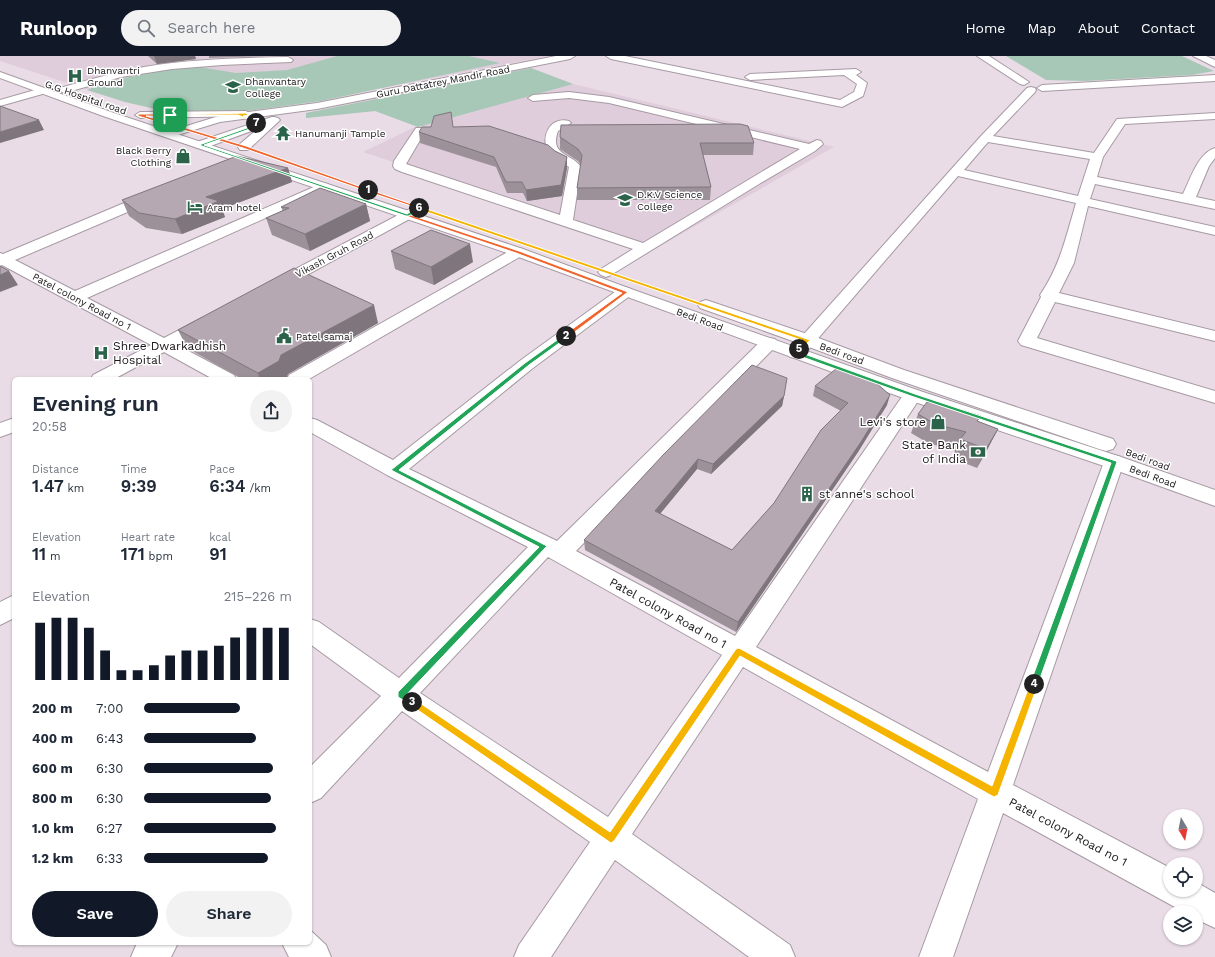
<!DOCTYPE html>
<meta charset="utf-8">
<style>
body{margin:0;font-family:"Work Sans",sans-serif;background:#f2f2f3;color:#1f2937;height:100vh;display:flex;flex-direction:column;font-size:15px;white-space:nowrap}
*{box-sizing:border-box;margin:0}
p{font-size:13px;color:#747a83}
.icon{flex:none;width:22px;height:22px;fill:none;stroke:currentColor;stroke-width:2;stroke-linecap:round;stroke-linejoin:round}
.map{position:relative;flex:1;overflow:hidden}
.panel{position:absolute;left:12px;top:321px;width:300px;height:568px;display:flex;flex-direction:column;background:#fff;border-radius:6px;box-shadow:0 1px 3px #0004}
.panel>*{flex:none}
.needle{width:26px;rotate:170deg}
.controls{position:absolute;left:1163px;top:753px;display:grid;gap:8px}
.controls a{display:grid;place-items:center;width:40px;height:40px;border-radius:50%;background:#fff;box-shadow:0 1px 3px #0004;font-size:20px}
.pin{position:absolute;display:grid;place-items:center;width:34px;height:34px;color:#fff;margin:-17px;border-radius:8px;box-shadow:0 2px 6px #0006}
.km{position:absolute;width:20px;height:20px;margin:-10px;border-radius:50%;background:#222;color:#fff;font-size:11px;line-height:20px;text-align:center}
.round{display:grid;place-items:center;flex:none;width:42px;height:42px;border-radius:21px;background:#f2f2f3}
.head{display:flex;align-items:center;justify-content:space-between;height:68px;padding:0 20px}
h1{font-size:22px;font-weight:600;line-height:30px}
.figures{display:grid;grid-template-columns:repeat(3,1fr);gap:6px;height:68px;padding:4px 20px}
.figures div{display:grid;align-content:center}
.figures b{font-size:17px;font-weight:600}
.figures small{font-size:11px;font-weight:400}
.figures p{font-size:11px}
.chart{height:112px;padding:8px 20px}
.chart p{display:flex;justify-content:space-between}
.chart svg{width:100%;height:72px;margin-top:4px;stroke:#111827;stroke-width:6}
.action{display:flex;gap:8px;margin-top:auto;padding:8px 20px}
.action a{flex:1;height:46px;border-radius:24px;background:#111827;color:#fff;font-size:16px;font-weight:600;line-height:46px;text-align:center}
.action a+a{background:#f2f2f3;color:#1f2937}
ul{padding:0 20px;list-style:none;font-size:13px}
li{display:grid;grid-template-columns:64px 48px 1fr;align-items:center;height:30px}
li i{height:10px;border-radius:5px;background:#111827}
header{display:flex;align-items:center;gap:24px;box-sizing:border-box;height:56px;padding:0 20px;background:#111827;color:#fff}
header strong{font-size:19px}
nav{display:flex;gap:22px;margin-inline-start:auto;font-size:14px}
.search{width:280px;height:36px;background:#f2f2f3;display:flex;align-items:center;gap:10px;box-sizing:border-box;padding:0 14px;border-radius:22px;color:#747a83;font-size:15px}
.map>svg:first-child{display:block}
.built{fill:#e0cddc}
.green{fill:#a7c8b7}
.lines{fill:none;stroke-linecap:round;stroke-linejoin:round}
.minor-casing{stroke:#a69aa3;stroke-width:2}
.major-casing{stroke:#a69aa3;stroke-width:2}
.minor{fill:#fff;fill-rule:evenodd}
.major{fill:#fff;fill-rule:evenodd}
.wall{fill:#9c9099}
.shaded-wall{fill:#7f767d}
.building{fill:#b5a8b2;stroke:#7f767d}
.split-1{fill:#f0652b;stroke:#fff}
.split-2{fill:#f0652b;stroke:#fff}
.split-3{fill:#22a559;stroke:#fff}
.split-4{fill:#f5b400;stroke:#fff}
.split-5{fill:#22a559;stroke:#fff}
.split-6{fill:#f5b400;stroke:#fff}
.split-7{fill:#22a559;stroke:#fff}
.split-8{fill:#f5b400;stroke:#fff}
.labels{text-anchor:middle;stroke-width:3;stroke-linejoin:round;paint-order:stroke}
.far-poi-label{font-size:10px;fill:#181417;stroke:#fff;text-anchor:start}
.far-street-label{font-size:10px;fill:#181417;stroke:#fff}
.poi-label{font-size:12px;fill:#181417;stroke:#fff;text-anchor:start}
.street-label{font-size:12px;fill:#181417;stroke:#fff}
</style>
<header>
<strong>Runloop</strong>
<div class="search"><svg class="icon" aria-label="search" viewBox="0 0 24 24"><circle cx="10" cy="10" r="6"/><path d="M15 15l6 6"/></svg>Search here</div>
<nav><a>Home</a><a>Map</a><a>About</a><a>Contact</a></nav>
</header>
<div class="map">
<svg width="1215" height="901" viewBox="0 0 1215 901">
<rect width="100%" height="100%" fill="#e9dce6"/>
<path class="built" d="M0,0H549L308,46L243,56H168L125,46L0,5Z
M531,12L573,28L834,91L655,193L363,96L417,70L375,55L306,62V57Z"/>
<path class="green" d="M337,0H469L500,7L321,45L247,55L169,56L125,46L87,34L106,26L187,9L236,17L287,14Z
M1006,0H1182L1214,15L1192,19L1138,22L1085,25L1046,24Z
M531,12L573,28L418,71L375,55L306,62V57Z"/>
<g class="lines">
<g class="minor-casing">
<path id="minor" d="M556,0H575L570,3L317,53L220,66L171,81L167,80L165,78L167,76L219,60L317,47Z
M606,0H625L840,44L854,36L857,28L844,19L750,24L745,21L750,18L856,13L861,16L856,19L867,27L863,40L842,51L611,3Z
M977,0H989L1029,26L1024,29L1020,28Z
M1193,0H1206L1215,4V11Z
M288,1L293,4L291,6L222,9L172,13L121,21L64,37L59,34L60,32C88,24 116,16 144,11C192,3 240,2 288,1Z
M1215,19V25L1042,35L1037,32L1042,29Z
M1031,31L1035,32L1036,34L1035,36L993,80L1094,97L1117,63L1215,57V63L1125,68L1103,101L1097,121L1183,138C1190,124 1198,97 1215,92V102L1209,110L1196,141L1215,145V153L1095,128L1090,143L1215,171V179L1088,150L1074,207L1059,237L1215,275V285L1055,246L1037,282L1215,335V347L1021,289L1018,285L1041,241L1040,239C1060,210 1066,181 1076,147L958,120L802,301L796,302L790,301L787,297L981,80L1027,32ZM988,86L1090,103L1078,140L964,114Z
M42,32L46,33L47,35L46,37L0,50V44Z
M569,36L609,41L809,88L817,84L821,85L823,88L815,95L759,128L611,219L606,221L601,219L598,216L601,213L633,193L402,116L395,113L393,110L394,105L416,72H424L426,74L406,108L560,159L569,111C563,107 555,106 550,99C539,83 549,60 569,65L571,67L558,75C549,100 572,97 581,111L573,164L643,187L800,93L609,47L569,42L533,45L528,42L533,39Z
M272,61L276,62L278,64L276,66L205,92H197L195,89L197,86Z
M323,127L328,128L330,131L328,134L87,242L164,282L202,262L208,261L214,262L216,266L214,270L177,289L234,319L236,323H213L164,296L114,323H91L93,319L151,289L2,209L0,210V197L3,198L148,137H158L160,140L158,143L15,204L75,235Z
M421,147L426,148L428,151L426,154L281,233L275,235L269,233L267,230L269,227Z
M518,192L523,193L525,196L523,199L309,323H287L289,319L513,193Z
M625,231L631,233L633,236L631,239L533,312L409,413L557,485L763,283L769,282L775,283L778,287L775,291L576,495L735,580L906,335L913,333L920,335L922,339L756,591L988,716L1104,406L1107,401L1114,399L1121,401L1124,406L1013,729L1170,812V834H1196V826L1215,837V872L1196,863V856H1184L1003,757L953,901H919L978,743L743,611L632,778L790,889L795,901H749L615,804L551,901H514L519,889L590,786L402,655L321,742L310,747V711L381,640L310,588V563L319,566L399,622L528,491L387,419L310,376V362L317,364L393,404L521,304L619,233ZM548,501L722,599L608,761L420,637Z
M14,362V376L0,381V367Z
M14,539V562L0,569V546Z
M310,874L326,889L331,901H289L282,887H310Z
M137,887H178L171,901H131Z"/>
</g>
<g class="major-casing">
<path id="major" d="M0,16L111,56L523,193L631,233L920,335L1121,401L1215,434V450L1107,411L906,343L513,199L103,60L0,22Z
M246,55L251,58L250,60L140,62L135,59L140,56Z
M274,61L278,62L280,64L278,66L248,94H240L238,91L240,88L270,62Z
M706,244L813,280L904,314L1113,383L1116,388L1113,393L1106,395L1099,393L892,322L801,288L700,252L698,249L700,246Z"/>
</g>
<use href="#minor" class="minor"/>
<use href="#major" class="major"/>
</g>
<path class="wall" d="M148,0H195L196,3L157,8Z
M209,0H265L209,2Z
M453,71L555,95L567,101V112L562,140L527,145L523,137H507L496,111L420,87L419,76Z
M560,81L754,87L753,99H703L711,131L710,144H577V132L581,109L578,105L560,93Z
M288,112L292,126L222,153L225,161L182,178L146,172L129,160L122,144Z
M366,148L370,165L310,195L272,179L266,162L283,155L281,151Z
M391,195L473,206L434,229L395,213Z
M378,267L288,318L286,323H242L187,292L178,274Z
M815,330L887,349L858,396L736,576L585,494L584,484L784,340L782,350L711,418L697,413L660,458L732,494L774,447L841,355L813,340Z
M918,358L978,366L998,373L988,392L977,412L952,402L955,395L928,387L911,377Z"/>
<path class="shaded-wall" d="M154,0H195L196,3L157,8Z
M39,64L44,74L0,87V76Z
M567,101V112L562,140L527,145L526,134Z
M288,112L292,126L222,153L225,161L182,178L175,163L206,141Z
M366,148L370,165L310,195L305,178Z
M470,188L473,206L434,229L431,211Z
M9,215L18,229L0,236V219Z
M374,249L378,267L288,318L286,323H260L258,317L281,299Z
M890,339L887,349L858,396L736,576L738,566Z
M784,340L782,350L711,418L713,408Z
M998,373L988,392L977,412L986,393Z
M698,403L697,413L654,465L655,455Z"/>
<path class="building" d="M0,50L39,64L0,76Z
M451,56L453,71L489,70L548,89L555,95L567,101L561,129L526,134L522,126H506L494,101L419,76L422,71H431L434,60Z
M740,68L748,70L754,87H700L711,131L577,132L582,99L578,93L560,81L561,69Z
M237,100L288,112L206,141L219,145L175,163L139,157L122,144Z
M320,132L366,148L305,178L266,162L289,152L281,151Z
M431,174L470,188L431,211L391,195Z
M0,210L9,215L0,219Z
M294,212L374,249L281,299L279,305L258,317L178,274Z
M752,309L787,322L784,340L713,408L698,403L655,455L732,494L774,447L821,374L848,347L815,330L837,312L875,326L890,339L861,386L738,566L584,484L664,398Z
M927,346L939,347L981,360L977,365L998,373L986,393L960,383L966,376L935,368L918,358Z"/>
<path class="split-1" d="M138,58H171L170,60H146L246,90L370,134L366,135L243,92L138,60Z"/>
<path class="split-2" d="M368,133L423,152L411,159L519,195L628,236L568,281H564V279L622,237L516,197L406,160V158L417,152L366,135Z"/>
<path class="split-3" d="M564,279L569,280L529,309L399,414L547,490L407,638L416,646L412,649L398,641V636L539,491L391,414L525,307Z"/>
<path class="split-4" d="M739,592L992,730L1030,628L1034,625L1038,628L999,736L998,739L994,741L740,600L614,785L611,787L409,648L408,646L412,642L414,643L610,776L736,593Z"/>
<path class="split-5" d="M797,292L802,293L799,296L915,338L1116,405L1117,406L1037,631H1031L1030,628L1111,407L911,340L794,298L793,297Z"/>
<path class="split-6" d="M418,151H421L810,284L801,294H797V293L804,285L418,153Z"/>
<path class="split-7" d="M256,66L264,68L204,89L407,158L418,151L421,152L409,160H406L199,89L258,68L255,67Z"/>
<path class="split-8" d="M246,57L248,59L243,60L258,66V67L238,59H168Z"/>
<defs>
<g id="hospital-bare" transform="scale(1.2)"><path d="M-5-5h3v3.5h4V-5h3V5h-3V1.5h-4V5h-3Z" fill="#2b634a" stroke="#fff" stroke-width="2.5" paint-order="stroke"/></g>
<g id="university-bare" transform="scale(1.2)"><path d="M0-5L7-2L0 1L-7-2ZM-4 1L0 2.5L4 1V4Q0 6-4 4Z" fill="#2b634a" stroke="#fff" stroke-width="2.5" paint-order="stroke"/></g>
<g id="temple-bare" transform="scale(1.2)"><path d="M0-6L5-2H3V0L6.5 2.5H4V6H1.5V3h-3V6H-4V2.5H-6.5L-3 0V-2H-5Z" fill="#2b634a" stroke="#fff" stroke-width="2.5" paint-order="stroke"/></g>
<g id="shop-bare" transform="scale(1.2)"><path d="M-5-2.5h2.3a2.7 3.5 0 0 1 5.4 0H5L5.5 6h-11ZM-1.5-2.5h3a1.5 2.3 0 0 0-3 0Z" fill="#2b634a" stroke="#fff" stroke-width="2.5" paint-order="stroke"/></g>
<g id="hotel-bare" transform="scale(1.2)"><path d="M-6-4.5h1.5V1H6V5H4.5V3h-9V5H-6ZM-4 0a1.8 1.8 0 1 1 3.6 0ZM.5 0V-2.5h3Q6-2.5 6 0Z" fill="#2b634a" stroke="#fff" stroke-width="2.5" paint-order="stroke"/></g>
<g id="civic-bare" transform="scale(1.2)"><path d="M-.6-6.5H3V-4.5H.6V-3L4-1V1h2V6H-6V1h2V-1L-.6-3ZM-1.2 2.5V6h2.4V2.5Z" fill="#2b634a" stroke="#fff" stroke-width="2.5" paint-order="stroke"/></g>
<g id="bank-bare" transform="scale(1.2)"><path d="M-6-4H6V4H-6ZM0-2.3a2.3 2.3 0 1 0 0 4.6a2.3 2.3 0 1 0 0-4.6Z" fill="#2b634a" stroke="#fff" stroke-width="2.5" paint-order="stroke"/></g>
<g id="building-bare" transform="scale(1.2)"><path d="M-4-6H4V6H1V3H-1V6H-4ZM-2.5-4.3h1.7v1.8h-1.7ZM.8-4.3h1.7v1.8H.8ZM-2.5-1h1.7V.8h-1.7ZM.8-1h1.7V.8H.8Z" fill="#2b634a" stroke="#fff" stroke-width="2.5" paint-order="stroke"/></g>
</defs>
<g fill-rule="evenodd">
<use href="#hospital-bare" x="75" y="20"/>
<use href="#university-bare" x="233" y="31"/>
<use href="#temple-bare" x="283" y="77"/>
<use href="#shop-bare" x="183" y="100"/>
<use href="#university-bare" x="625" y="144"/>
<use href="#hotel-bare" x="195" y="151"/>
<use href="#civic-bare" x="284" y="280"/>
<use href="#hospital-bare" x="101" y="297"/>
<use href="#shop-bare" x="938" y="366"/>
<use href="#bank-bare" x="978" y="396"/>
<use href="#building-bare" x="807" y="438"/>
</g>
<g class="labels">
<g class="far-poi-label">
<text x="87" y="18">Dhanvantri<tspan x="87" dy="12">Ground</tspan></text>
<text x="245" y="29">Dhanvantary<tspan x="245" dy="12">College</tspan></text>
<text x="295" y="81">Hanumanji Tample</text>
<text x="171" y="98" text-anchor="end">Black Berry<tspan x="171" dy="12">Clothing</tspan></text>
<text x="637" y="142">D.K.V Science<tspan x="637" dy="12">College</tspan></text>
<text x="207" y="155">Aram hotel</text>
<text x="296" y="284">Patel samaj</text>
</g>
<g class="far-street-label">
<text transform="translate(443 25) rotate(-11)" y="4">Guru Dattatrey Mandir Road</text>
<text transform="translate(86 41) rotate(19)" y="4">G.G Hospital road</text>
<text transform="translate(334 198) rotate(-28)" y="4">Vikash Gruh Road</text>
<text transform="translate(82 245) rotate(28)" y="4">Patel colony Road no 1</text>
<text transform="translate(700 263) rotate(20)" y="4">Bedi Road</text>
<text transform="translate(842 297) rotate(20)" y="4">Bedi road</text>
<text transform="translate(1148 403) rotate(20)" y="4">Bedi road</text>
<text transform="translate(1153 420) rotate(20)" y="4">Bedi Road</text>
</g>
<g class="poi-label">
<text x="113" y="294">Shree Dwarkadhish<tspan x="113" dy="14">Hospital</tspan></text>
<text x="926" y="370" text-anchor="end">Levi's store</text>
<text x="966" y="393" text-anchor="end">State Bank<tspan x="966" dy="14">of India</tspan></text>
<text x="819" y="442">st anne's school</text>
</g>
<g class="street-label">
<text transform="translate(668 557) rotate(29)" y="4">Patel colony Road no 1</text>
<text transform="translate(1068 776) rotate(28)" y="4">Patel colony Road no 1</text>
</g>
</g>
</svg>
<div class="controls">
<a><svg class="needle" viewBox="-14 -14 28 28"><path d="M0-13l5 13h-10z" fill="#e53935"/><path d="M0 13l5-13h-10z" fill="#747a83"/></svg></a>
<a><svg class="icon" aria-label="locate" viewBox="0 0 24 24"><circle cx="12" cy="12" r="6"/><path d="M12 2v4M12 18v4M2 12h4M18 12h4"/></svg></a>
<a><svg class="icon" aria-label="layers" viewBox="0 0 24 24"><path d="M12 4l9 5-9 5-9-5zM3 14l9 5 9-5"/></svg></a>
</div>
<div class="pin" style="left:170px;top:59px;background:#1e9e55"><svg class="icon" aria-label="arrive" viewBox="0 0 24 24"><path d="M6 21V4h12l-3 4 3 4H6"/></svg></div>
<b class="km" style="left:368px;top:134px">1</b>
<b class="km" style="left:566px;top:280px">2</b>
<b class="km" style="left:412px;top:646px">3</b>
<b class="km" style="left:1034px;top:628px">4</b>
<b class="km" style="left:799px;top:293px">5</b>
<b class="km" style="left:419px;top:152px">6</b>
<b class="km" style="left:256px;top:67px">7</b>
<section class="panel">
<div class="head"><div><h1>Evening run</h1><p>20:58</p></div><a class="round"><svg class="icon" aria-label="share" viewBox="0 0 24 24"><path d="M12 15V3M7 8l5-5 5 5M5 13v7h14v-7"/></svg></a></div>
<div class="figures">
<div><p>Distance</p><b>1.47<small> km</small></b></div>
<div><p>Time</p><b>9:39</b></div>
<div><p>Pace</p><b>6:34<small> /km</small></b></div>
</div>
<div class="figures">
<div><p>Elevation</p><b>11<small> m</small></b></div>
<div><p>Heart rate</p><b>171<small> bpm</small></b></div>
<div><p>kcal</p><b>91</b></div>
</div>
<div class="chart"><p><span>Elevation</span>215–226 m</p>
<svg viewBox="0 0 160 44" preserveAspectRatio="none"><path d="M5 44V9M15 44V6M25 44V6M35 44V12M45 44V26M55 44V38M65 44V38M75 44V35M85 44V29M95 44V26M105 44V26M115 44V23M125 44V18M135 44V12M145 44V12M155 44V12"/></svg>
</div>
<ul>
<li><b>200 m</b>7:00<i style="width:65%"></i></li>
<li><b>400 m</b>6:43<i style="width:76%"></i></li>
<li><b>600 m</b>6:30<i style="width:87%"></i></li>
<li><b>800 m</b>6:30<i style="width:86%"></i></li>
<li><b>1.0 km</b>6:27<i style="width:89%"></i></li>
<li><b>1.2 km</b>6:33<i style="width:84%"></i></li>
</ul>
<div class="action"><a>Save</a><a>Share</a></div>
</section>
</div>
